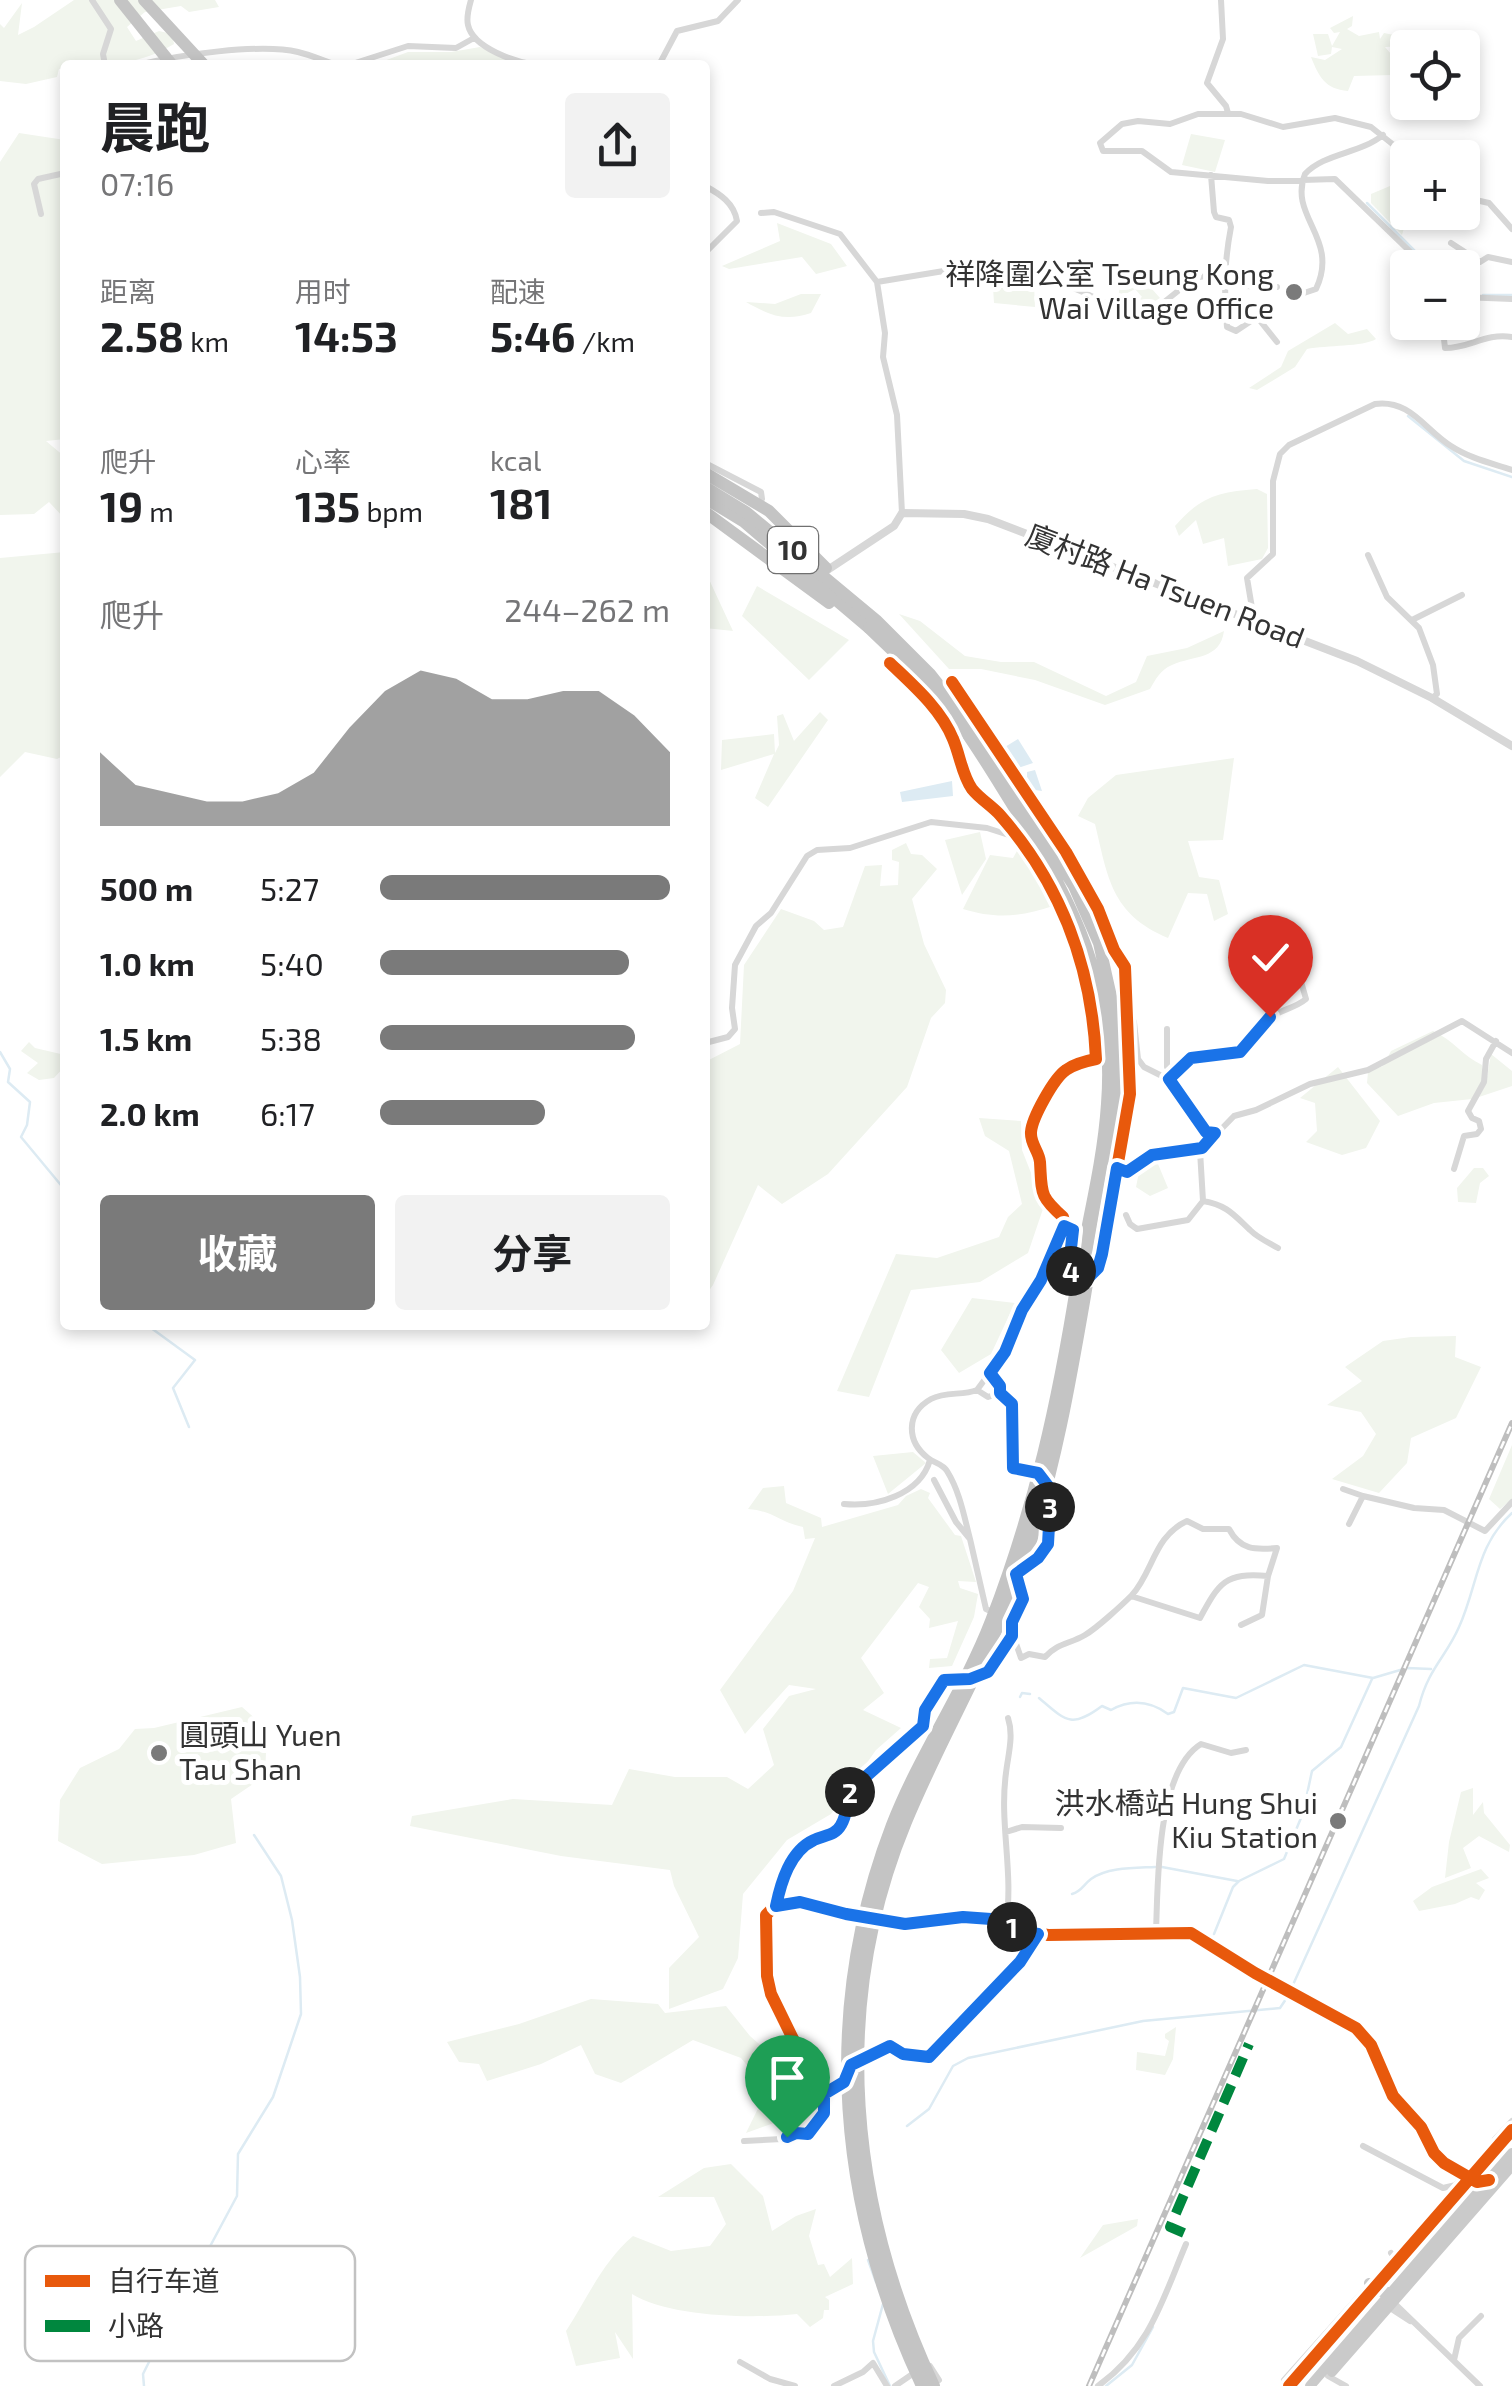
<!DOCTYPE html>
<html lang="zh">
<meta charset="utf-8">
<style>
body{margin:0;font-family:"Exo 2","Noto Sans SC",sans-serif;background:#f2f2f2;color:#202124;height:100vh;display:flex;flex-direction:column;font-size:38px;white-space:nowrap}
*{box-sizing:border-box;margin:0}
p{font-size:32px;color:#757577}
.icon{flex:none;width:55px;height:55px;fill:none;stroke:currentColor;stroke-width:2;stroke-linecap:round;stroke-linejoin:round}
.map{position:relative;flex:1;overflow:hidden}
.side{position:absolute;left:60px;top:60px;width:650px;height:1270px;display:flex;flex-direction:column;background:#fff;border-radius:10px;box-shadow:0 5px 15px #0003}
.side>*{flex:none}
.buttons{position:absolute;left:1390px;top:30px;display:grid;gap:20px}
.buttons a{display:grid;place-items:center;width:90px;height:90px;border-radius:10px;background:#fff;box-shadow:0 5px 15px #0003;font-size:50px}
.pin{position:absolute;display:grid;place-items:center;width:85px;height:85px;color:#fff;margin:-102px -42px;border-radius:50% 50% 50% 0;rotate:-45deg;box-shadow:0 0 10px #0007}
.pin .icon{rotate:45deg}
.km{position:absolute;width:50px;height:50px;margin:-25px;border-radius:50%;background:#222;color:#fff;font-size:28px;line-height:50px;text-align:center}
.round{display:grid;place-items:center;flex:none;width:105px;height:105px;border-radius:10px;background:#f2f2f2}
.headline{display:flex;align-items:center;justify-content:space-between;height:170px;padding:0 40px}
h1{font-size:55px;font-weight:700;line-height:75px}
.figures{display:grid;grid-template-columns:repeat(3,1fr);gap:15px;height:170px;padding:10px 40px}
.figures div{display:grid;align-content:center}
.figures b{font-size:42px;font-weight:700}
.figures small{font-size:28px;font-weight:400}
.figures p{font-size:28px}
.chart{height:280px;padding:20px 40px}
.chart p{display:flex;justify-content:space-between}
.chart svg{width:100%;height:180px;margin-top:10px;fill:#7a7a7a;opacity:.7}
.button{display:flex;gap:20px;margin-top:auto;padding:20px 40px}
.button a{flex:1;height:115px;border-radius:10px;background:#7a7a7a;color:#fff;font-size:40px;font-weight:700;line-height:115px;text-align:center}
.button a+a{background:#f2f2f2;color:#202124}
ul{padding:0 40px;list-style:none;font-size:32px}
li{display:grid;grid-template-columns:160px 120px 1fr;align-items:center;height:75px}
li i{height:25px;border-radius:12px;background:#7a7a7a}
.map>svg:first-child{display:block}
.green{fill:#f1f5ed}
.water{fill:#ddebf3}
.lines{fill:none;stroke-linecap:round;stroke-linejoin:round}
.stream{stroke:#ddebf3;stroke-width:2.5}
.minor{stroke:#d7d7d7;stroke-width:6}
.tertiary{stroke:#d7d7d7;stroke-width:8}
.primary{stroke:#cacaca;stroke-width:10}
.motorway{stroke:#c4c4c4;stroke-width:12}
.tram{stroke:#bebebe;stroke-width:2.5}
.rail-casing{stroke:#bebebe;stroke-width:6}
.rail{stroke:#fff;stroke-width:2.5;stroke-dasharray:8;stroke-linecap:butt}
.motorway-bridge{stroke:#c4c4c4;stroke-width:12}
.quiet{stroke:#00873e;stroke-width:10;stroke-dasharray:20 10;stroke-linecap:butt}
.cycleway-casing{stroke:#fff;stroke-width:19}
.cycleway{stroke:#e8590c;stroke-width:12}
.route-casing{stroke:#fff;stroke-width:20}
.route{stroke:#1a73e8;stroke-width:12}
.poi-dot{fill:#7a7a7a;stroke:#fff;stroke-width:4}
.labels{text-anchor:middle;stroke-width:10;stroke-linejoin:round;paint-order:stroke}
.shield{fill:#fff;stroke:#707070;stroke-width:2.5}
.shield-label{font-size:28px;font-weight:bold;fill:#333}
.poi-label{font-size:30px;fill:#333;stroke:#fff;text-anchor:end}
.street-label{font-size:30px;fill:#333;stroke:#fff}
.key{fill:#fff;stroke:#c2c2c2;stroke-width:2.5}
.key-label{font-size:28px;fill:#333}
</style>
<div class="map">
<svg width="1512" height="2386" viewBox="0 0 1512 2386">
<rect width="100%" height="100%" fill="#fff"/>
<path class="green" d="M74,0H215L219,7L189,12L181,6L145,12L127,27L136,41L159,31L172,34L174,44C138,66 106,65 65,65V68L59,69L57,77L26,84L0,81V24L4,28L22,3L18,35L34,27Z
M1353,16L1352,26L1347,29L1359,36L1379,32L1380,39L1384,33L1399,36L1404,46L1385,47L1398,62L1393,75L1354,76L1348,91C1325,89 1319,77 1311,57L1325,60L1342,49L1332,47L1331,54L1318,56L1313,34H1328L1332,46L1340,32L1334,33L1330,28Z
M480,47L518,65H373L408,52H451Z
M19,133L65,140V439L46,441L65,457V519L49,502L34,514L0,515V162Z
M1191,134L1225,140L1215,172L1182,165Z
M1390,186L1398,197L1396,212L1405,225L1402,235L1371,203V194Z
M777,223L831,244L847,266L816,274L802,257L729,269L722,266L780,241Z
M1122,273L1143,279L1160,298L1139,311L1129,305L1142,297L1135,289L1118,298Z
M1034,285L1035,307L994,303L993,287Z
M801,294H821L811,313C785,322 769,315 746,302L775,304Z
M1335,323L1348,334L1367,329L1376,339C1363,347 1327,345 1307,349L1295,367L1257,390L1249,388L1281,367L1288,351Z
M1257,489L1267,494L1268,548L1262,559L1228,566L1224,538L1203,544L1196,520L1179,536L1175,526C1201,496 1219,492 1257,489Z
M65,552V755L57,759L25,752L0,777V558Z
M705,573L707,575L733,631L705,628Z
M757,586L849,640L809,680L742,616Z
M899,614L920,621L965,656L1001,662H1034L1106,696L1136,682L1147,656L1187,648L1224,631C1220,660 1194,655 1172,665C1160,670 1156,679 1150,689L1105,705L1035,680L981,669H949Z
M820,712L828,720L768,807L755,798L774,754L721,770L722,740L774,734L775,753L779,745L777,716L783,714L794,741Z
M1234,758L1223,840L1188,841L1199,877L1219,880L1228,914L1214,921L1207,894L1188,893L1168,938C1111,914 1108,878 1095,824L1078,816L1088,798L1116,775Z
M980,832L986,859L962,895L945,840Z
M906,843L911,854L922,855L937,869L912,899L924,944L946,990L945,1003L931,1018L907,1087L828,1174L782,1204L758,1185L713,1285L705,1296V1062L740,1044L744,965L781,909L814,921L824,930L843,927L865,866L882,865L880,886L898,885L899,862L892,860V850Z
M1017,851L1030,864L1053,906C1021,917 995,919 963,909L990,855L1013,858Z
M1433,1031C1453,1040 1463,1056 1482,1065V1081L1472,1099L1434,1103L1398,1116L1367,1083L1368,1072L1383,1066L1391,1051Z
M29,1042L35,1048L65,1055V1066L54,1078L39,1080L27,1073L38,1063L21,1051Z
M1491,1054L1512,1071V1086L1479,1097L1486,1083Z
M1338,1067L1380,1121L1366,1148L1342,1155L1306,1142L1317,1131L1315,1103L1300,1098Z
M979,1118L1021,1121L1022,1150L1044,1206L1028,1253L980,1282L911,1290L869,1397L837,1391L896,1254L937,1258L999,1237L1008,1217L1022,1204L1009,1151L985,1136Z
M1151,1161L1158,1164L1168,1188L1150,1196L1136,1187L1139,1172Z
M1474,1168H1483L1489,1176L1480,1183L1476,1203L1458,1202L1457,1188Z
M972,1298L1015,1303L991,1354L959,1373L941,1350Z
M1456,1336L1455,1357L1481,1367L1456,1418L1411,1438L1407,1463L1379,1493L1332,1479L1363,1456L1376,1434L1361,1412L1327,1405L1362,1381L1345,1367L1383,1341L1411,1337Z
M1512,1445V1499L1500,1509L1489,1499Z
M913,1452L926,1463L888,1494L873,1456Z
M784,1486L786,1503L821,1518L822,1527L898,1505L906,1496L921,1489L930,1493L928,1498L955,1535L961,1536L976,1582L958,1581L960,1588L978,1594L974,1617L952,1666L929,1668L930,1659L947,1658L958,1621L929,1628L930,1619L919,1607L929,1587L918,1583L861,1658L884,1693L863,1710L901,1728L876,1750L831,1814L787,1840L743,1894L738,1958L723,1989L669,2009V1968L699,1937L674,1886L670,1870L561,1856L410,1826L412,1816L513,1799L612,1805L629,1769L675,1777H727L748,1789L774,1765L763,1729L789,1696L816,1689L789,1685L745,1734L720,1690L793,1591L815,1538L805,1539L803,1527C779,1522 774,1511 748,1509L763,1488Z
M242,1707L267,1729L265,1776L231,1799L236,1843L194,1855L102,1864L58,1841L60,1800L80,1768L119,1749L135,1729L154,1728Z
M1473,1788V1815L1483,1802L1484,1813L1510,1845L1509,1852L1479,1836L1463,1848L1471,1868L1445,1878L1449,1842L1461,1792Z
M1481,1869L1489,1878L1476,1883L1485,1890L1479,1900L1471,1897L1455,1904L1419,1911L1413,1901L1432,1887Z
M591,1999L658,2004L665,2013L726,2006L750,2036L784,2066L798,2108L788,2118L746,2133L767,2090L741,2058L693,2040L621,2083L595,2074L581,2045L541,2064L487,2081L479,2064L459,2062L447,2042L519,2024Z
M1176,2027L1173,2059L1165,2075L1136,2070L1137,2052L1165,2056L1169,2041L1165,2038V2034Z
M731,2164L763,2196L772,2231L796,2216L816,2209L809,2236L818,2265L824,2264L830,2277L852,2258L853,2284L825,2297L829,2300V2310H824L823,2318L810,2327L797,2314C753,2319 669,2317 632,2294L633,2359L615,2332L620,2358L576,2366L566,2331C587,2299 603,2261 633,2236L671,2251L710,2246L726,2224L714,2197H658L704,2168Z
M1138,2219L1137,2226L1080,2258L1103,2225Z"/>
<path class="water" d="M1018,739L1033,763L1018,768L1024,778H1027V772L1035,770L1042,791L1028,789L1000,750Z
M952,781L953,796L902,802L900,792Z"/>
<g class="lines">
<path class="stream" d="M1367,203L1432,268
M1483,295H1512
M1408,416L1464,461L1512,477
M0,1052L10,1069L8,1082L30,1102L27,1125L21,1137L65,1190
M147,1325L195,1360L173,1388L189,1427
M1020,1697L1022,1693L1030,1694
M1039,1698C1066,1721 1071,1729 1102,1706L1111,1710C1131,1699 1150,1701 1168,1714L1174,1712L1183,1688L1236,1698L1304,1665L1373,1678L1407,1668L1431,1669
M1162,1867L1237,1881
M1072,1894C1082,1891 1083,1885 1091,1879C1108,1867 1135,1868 1155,1867
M1214,1934L1233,1887L1239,1881L1284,1859L1303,1813L1312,1771L1341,1747L1372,1679
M1292,1987L1419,1706C1428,1669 1446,1657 1459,1627C1478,1585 1476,1546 1512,1513
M907,2126L929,2109L953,2066L968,2058L1143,2021L1280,2008L1288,1996
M868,2260L876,2282
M883,2304L873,2341L874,2352L890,2386
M144,2386L143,2374L161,2338L237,2196L238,2154L273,2097L301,2014L300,1977L292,1920L281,1876L254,1835
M1106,2386L1132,2365L1153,2327"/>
<path class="minor" d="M92,0L111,29L103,54L105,65
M471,0C469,7 466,17 468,25C473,48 515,62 536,65
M1221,0L1223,39L1207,83L1226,106L1228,113
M138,65C177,55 260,43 298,52C311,55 324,61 337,65
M349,65L408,46L456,48L474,38
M659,65L677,31L718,21L738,0
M1410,158L1371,127L1335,118L1283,127L1241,114H1198L1170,124L1138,121L1122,124L1100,143L1103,151H1142L1171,172L1268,181L1335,179L1427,268
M1211,175L1214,212L1216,217L1229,220L1231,227C1224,264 1224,289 1227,327L1236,331L1257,317L1277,342
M705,186C720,194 734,203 737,221L705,253
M1462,197L1489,203L1512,229
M761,213L774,212L840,234L877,282L885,333L883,357L897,415L902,513
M41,214L34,184L38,179L65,173
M1451,243L1480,262L1488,257L1512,262
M1223,269L1245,286L1277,287
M877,282L968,267L970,277C996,288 1023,277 1050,281C1073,284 1115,309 1137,319L1153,311L1193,279C1203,274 1213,279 1221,272
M1298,295L1316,289C1340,238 1288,217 1305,174C1324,153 1360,154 1383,135
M1462,297L1512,299
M1442,322L1445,348C1471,348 1484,333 1512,337
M705,463L761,492L762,499L758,507
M1368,555L1387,597L1419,628L1433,665L1437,694L1432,698
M1254,620L1247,578L1273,554V481L1280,454L1289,445L1375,404C1410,399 1425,430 1451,446C1469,458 1491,463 1512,470
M1412,620L1462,595
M890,663C913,685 941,709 953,739C960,755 962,775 972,789C980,799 992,806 1000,815C1061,884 1092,968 1096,1059C1059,1066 1042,1097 1031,1131C1031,1142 1039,1150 1040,1161C1043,1194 1036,1193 1063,1217L1065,1226L1073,1231L1069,1266L1072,1276L1079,1279
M952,682L1066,852L1098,909L1114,950L1125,967L1130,1094L1104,1244L1098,1268L1090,1276
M1129,1010L1134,1022L1138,1059L1144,1067L1172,1081L1206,1132L1214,1133
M1167,1029V1067L1172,1075
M705,1043L728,1037L735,1029L732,1008L735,965L756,926L771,913L807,856L817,850L850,848L931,822L987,828L1015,837
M1169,1079L1191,1058L1241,1052C1250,1041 1257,1028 1268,1019C1281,1009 1294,1009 1306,999L1300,978
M1117,1168L1127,1172L1152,1155L1202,1148
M1454,1169L1464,1136L1477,1134L1481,1129L1479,1121L1472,1118L1468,1111L1484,1082L1486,1059L1496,1041
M1203,1201C1227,1205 1234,1215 1250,1230C1258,1238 1269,1243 1278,1248
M1126,1215L1130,1224L1137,1229L1188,1220L1203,1201L1200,1151L1234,1116L1256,1110L1310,1084L1368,1070L1462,1021L1512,1053
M990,1373L1000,1386V1393
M1036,1472L1013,1468L1012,1404L1000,1393L988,1397L977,1390L1005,1352L1021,1310L1041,1280L1065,1226
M934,1480L956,1522L970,1539L986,1609L1013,1622
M1343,1489L1363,1496
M844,1504C876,1507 920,1495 930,1460
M1349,1524L1363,1496L1414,1508L1444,1510L1485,1531L1512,1502
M970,1539C964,1516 960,1492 947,1471C943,1464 934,1463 928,1458C906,1441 906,1413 931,1399C946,1391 962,1396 977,1390
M1025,1565C1053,1550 1052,1518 1051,1489
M1241,1625L1262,1615L1268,1576
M1012,1632L1021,1658L1029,1654L1045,1657C1057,1643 1070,1644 1085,1635C1097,1628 1122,1605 1132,1595C1153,1572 1154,1536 1187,1521L1203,1529H1229C1240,1550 1255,1550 1277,1548L1268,1576C1225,1572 1219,1583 1200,1618L1131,1596
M976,1676C1001,1667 1006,1645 1012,1623C1015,1614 1021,1608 1023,1599L1017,1583
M1006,1832L1022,1827L1061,1828
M776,1905C781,1882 790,1851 814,1840C824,1835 835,1836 841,1825C848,1814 846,1800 853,1788L923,1726L925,1710L944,1680L964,1679
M878,1919L912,1924L963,1917L991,1919L1016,1930L1038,1934L1156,1932L1191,1933L1203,1938L1255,1973L1356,2028L1371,2045L1393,2096L1421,2127L1434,2153L1444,2163L1477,2182L1485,2181
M1006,1923C1014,1873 999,1823 1006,1773C1008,1755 1014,1736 1008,1718
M1156,1932C1158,1883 1156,1772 1201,1744L1231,1753L1246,1750
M796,2045L771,1994L767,1976L766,1915C788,1886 837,1913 866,1917
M858,2061L889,2047L903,2054L929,2057L1020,1962L1038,1934
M1495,2139L1512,2121
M744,2141L782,2139L796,2133H808L824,2113V2094L847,2078
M1363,2146L1443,2188L1456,2185L1463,2173
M1394,2303L1480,2386
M1390,2308L1410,2321
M1454,2360L1459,2338L1481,2316
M740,2362L770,2379L795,2386
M930,2366L939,2380L932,2385
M1328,2376L1346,2386
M1284,2380L1394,2257L1391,2253
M834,2386L863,2372L873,2363L887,2386
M895,2386L914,2373
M1098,2386C1150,2348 1162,2301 1186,2244"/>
<path class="tertiary" d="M826,571L894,526L902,513L964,514L988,519L1357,661L1432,698L1512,746"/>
<path class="primary" d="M1369,2283L1381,2292H1390
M1332,2372L1512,2166
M1310,2386L1512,2153"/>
<path class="motorway" d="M705,498L743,521L869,628
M705,512L829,603"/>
<path class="tram" d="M1293,2386L1512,2136"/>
<g class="rail-casing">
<path id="rail" d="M1089,2386L1512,1423"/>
</g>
<use href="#rail" class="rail"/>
<path class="motorway-bridge" d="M120,0L172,65
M144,0L204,65
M705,473L769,511L826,568
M705,487L746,512L876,620L930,674L982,740L1074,886L1099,943L1116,1019L1119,1068L1116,1109C1107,1172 1095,1234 1085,1296C1070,1383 1055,1469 1027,1553C994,1650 944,1730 906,1822C829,2008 850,2207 934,2386
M869,628C903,661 939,693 966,732C982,755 997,780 1012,804C1073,900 1116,987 1107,1104C1103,1164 1087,1223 1077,1282C1058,1401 1035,1507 991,1621C964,1691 919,1755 892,1825C820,2013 838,2207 922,2386"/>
<path class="quiet" d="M1184,2233L1170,2227L1249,2044"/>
<g class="cycleway-casing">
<path id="cycleway" d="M890,663C913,685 941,709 953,739C960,755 962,775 972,789C980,799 992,806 1000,815C1061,884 1092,968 1096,1059C1086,1061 1074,1064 1066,1070C1054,1078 1032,1118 1031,1132C1030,1144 1039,1151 1040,1162C1042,1193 1039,1196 1063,1217L1065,1226L1073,1231L1069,1266L1072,1276C1089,1286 1098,1269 1102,1254L1130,1094L1125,967L1114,950L1098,909L1066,852L952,682
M796,2045L771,1994L767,1976L766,1915L776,1905L800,1902L846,1914L905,1924L963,1917L991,1919L1016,1930L1048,1935L1191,1933L1255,1973L1356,2028L1371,2045L1393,2096L1421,2127L1434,2153L1444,2163L1477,2182L1489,2180
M1289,2386L1512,2130"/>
</g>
<use href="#cycleway" class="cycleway"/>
</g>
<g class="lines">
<g class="route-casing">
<path id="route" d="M787,2137L796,2133L808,2134L824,2113V2094L844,2082L851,2065L890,2046L903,2054L929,2057L1020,1962L1038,1934L1016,1930L991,1919L963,1917L905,1924L846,1914L800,1902L776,1906C781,1882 790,1851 814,1840C824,1835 835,1836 841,1825C848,1814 846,1800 853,1788L923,1726L925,1710L944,1680L970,1679L988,1672L1012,1636V1622L1023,1599L1016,1574L1038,1558L1048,1544L1051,1490L1038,1473L1013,1468L1012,1404L1000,1393V1386L990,1373L1005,1352L1022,1310L1041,1280L1064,1226L1073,1230L1069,1266L1072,1276L1078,1279L1088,1278L1098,1268L1102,1254L1117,1168L1127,1172L1152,1155L1202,1148L1215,1133L1206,1132L1169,1079L1191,1058L1240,1052L1270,1017"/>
</g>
<use href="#route" class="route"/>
</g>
<g class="poi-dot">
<circle cx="1294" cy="292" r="10"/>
<circle cx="159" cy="1753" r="10"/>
<circle cx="1338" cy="1821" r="10"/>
</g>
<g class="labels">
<rect class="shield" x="768" y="527" width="50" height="46" rx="8"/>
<g class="shield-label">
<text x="793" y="560">10</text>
</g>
<g class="poi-label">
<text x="1274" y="285">祥降圍公室 Tseung Kong<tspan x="1274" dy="34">Wai Village Office</tspan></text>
<text x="179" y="1746" text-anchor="start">圓頭山 Yuen<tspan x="179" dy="34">Tau Shan</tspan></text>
<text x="1318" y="1814">洪水橋站 Hung Shui<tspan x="1318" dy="34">Kiu Station</tspan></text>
</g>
<g class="street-label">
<text transform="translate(1165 587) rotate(21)" y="10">廈村路 Ha Tsuen Road</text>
</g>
</g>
<rect x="25" y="2246" width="330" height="115" rx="15" class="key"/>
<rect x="45" y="2275" width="45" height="12" fill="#e8590c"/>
<rect x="45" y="2320" width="45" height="12" fill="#00873e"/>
<g class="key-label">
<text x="108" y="2291">自行车道</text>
<text x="108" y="2336">小路</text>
</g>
</svg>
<div class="buttons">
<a><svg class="icon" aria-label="locate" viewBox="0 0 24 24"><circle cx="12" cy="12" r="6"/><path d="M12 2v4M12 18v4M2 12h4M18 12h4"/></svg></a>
<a>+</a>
<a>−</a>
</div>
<div class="pin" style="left:787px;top:2137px;background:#1e9e55"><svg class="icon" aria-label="arrive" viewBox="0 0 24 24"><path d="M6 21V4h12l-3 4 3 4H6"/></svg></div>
<div class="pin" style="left:1270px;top:1017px;background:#d93025"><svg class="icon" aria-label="check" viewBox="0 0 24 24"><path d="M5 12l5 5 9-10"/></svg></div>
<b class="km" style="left:1012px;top:1927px">1</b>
<b class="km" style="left:850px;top:1792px">2</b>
<b class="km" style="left:1050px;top:1507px">3</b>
<b class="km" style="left:1071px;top:1271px">4</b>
<section class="side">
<div class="headline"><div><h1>晨跑</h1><p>07:16</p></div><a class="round"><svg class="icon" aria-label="share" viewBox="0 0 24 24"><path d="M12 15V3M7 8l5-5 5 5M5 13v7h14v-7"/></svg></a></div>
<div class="figures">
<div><p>距离</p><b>2.58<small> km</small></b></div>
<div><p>用时</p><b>14:53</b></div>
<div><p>配速</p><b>5:46<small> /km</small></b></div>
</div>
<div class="figures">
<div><p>爬升</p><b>19<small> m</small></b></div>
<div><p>心率</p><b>135<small> bpm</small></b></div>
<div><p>kcal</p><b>181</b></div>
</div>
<div class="chart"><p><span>爬升</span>244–262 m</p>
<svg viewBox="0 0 160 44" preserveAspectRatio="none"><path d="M0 44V26L10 34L20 36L30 38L40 38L50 36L60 31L70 20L80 11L90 6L100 8L110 13L120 13L130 11L140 11L150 17L160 26V44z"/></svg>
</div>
<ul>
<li><b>500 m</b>5:27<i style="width:100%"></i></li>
<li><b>1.0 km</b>5:40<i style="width:86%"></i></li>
<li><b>1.5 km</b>5:38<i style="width:88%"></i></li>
<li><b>2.0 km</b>6:17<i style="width:57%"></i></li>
</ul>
<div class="button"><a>收藏</a><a>分享</a></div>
</section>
</div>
